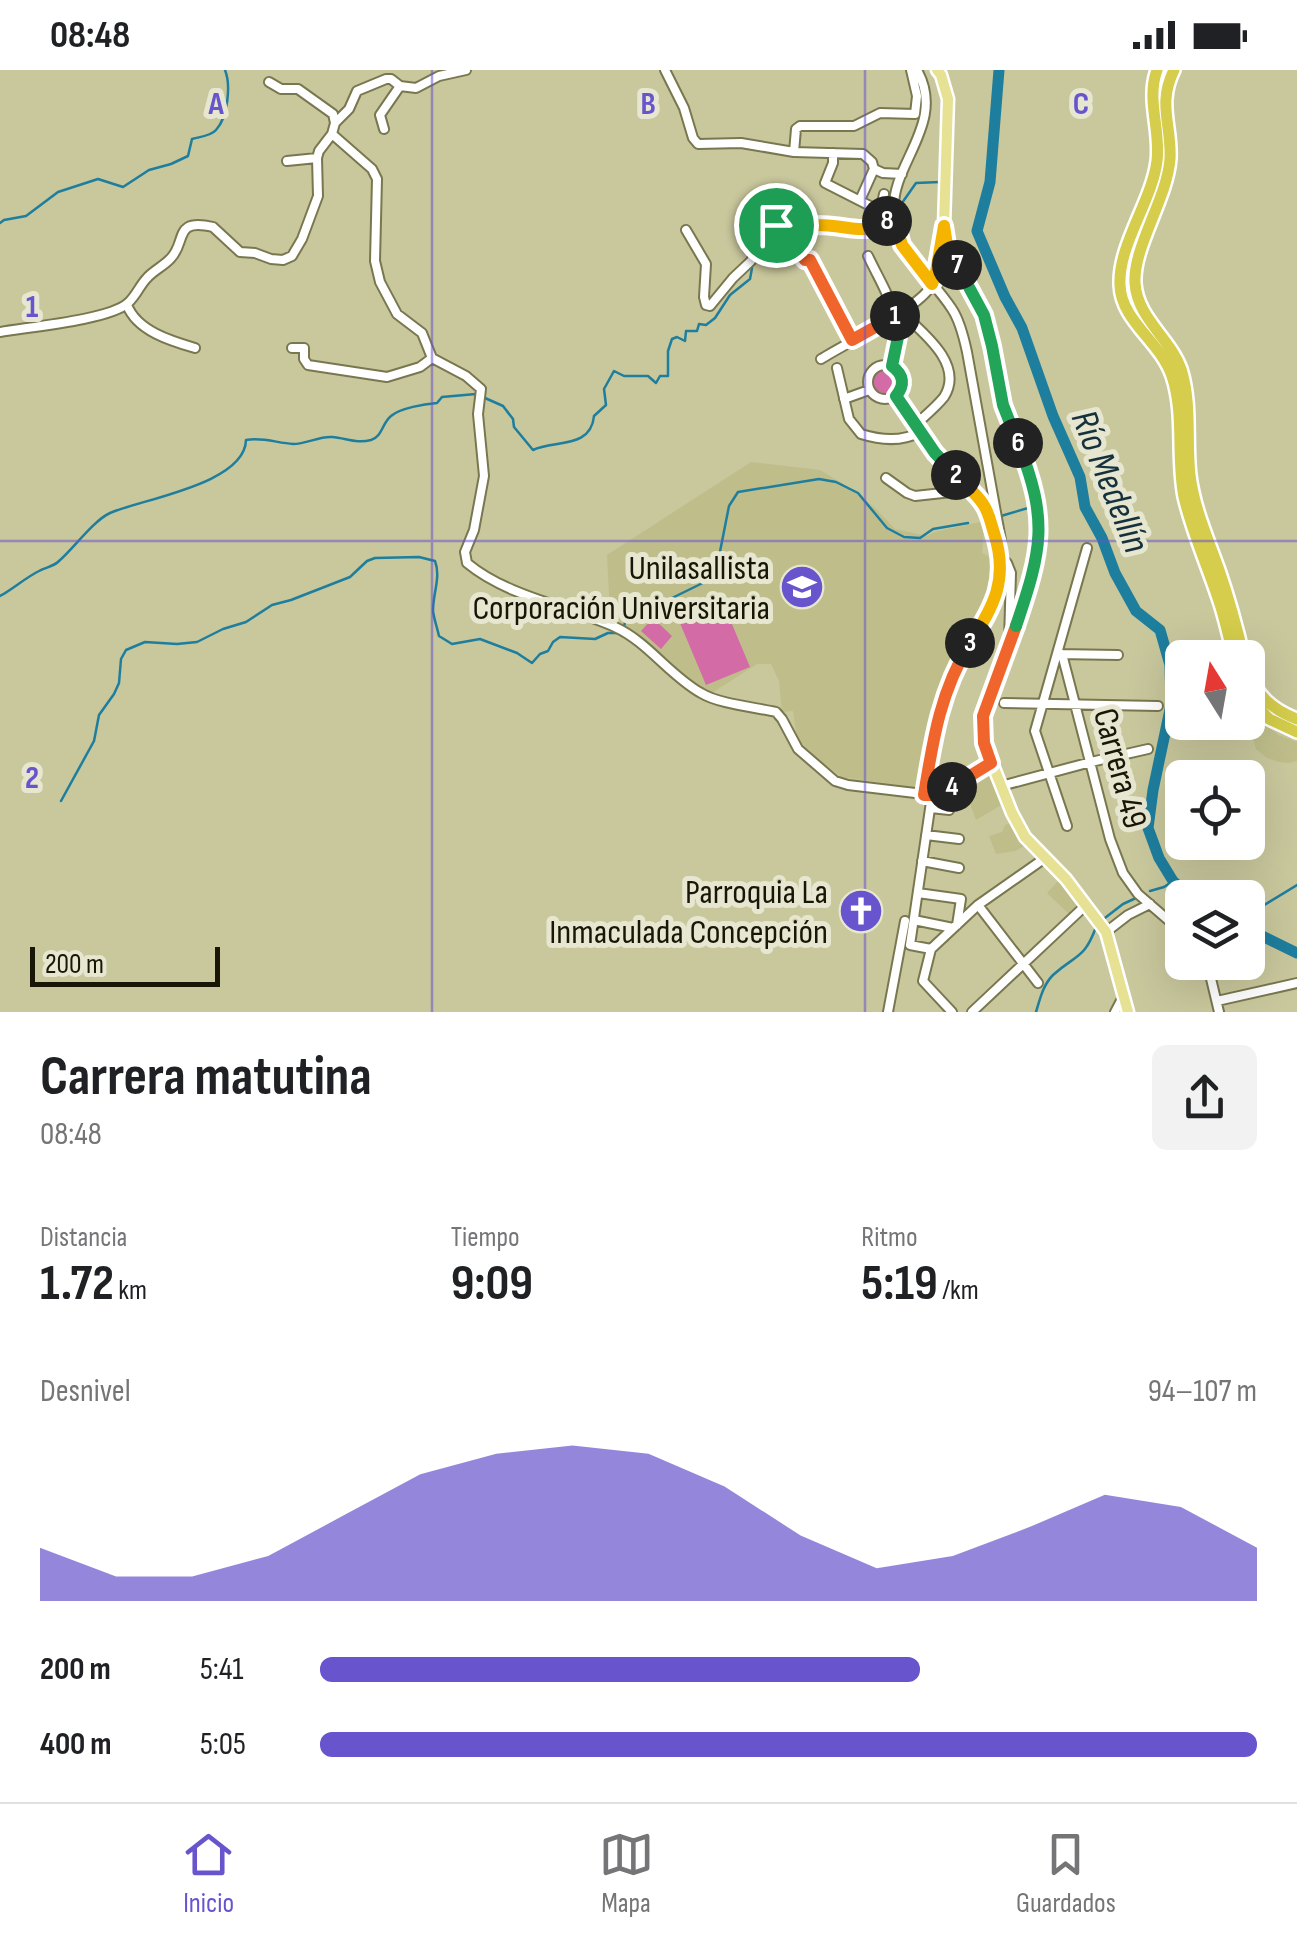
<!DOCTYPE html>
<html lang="es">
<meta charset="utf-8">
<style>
body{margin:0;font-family:"Sofia Sans Condensed",sans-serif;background:#f2f2f2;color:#202124;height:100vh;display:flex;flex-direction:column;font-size:38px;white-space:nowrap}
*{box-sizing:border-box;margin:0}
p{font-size:32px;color:#757577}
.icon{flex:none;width:55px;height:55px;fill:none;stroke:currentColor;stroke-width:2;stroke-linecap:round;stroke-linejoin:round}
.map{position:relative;height:942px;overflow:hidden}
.side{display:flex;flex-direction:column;background:#fff;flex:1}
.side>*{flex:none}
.needle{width:65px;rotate:349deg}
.buttons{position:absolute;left:1165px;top:570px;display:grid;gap:20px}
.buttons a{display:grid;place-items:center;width:100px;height:100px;border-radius:15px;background:#fff;box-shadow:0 10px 40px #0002;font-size:50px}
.scale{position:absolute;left:30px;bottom:25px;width:190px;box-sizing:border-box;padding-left:10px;border:5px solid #181707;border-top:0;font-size:28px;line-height:35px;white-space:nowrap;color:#181707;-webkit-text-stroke:8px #e7e7d1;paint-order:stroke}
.pin{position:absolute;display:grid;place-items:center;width:85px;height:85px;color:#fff;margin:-42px;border:5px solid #fff;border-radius:50%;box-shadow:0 2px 10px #0007}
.km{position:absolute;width:50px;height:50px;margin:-25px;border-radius:50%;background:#222;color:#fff;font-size:28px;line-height:50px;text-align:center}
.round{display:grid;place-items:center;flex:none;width:105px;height:105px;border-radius:15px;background:#f2f2f2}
.overview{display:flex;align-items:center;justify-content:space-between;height:170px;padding:0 40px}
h1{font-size:55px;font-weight:700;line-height:75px}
.figures{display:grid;grid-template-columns:repeat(3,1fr);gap:15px;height:170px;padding:10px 40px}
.figures div{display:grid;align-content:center}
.figures b{font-size:50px;font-weight:700}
.figures small{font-size:28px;font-weight:400}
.figures p{font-size:28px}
.chart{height:280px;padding:20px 40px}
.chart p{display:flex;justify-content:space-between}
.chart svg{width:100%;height:180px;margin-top:10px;fill:#6854cd;opacity:.7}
ul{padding:0 40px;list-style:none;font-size:32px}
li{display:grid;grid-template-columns:160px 120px 1fr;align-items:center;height:75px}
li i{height:25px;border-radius:12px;background:#6854cd}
.status{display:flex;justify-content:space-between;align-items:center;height:70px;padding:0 50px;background:#fff;direction:ltr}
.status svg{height:28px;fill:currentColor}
.menu{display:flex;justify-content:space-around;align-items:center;height:140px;border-top:2px solid #e0e0e0;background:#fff;font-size:28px;color:#757577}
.menu a{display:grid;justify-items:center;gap:5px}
.menu .on{color:#6854cd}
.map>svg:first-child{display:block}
.built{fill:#bfbe8b}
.green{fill:#d26ba6}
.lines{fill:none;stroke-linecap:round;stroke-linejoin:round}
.stream{stroke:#1e7e9e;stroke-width:2.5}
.river{stroke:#1e7e9e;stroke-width:11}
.minor-casing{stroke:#79774f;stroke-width:12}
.major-casing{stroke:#fff;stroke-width:15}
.highway-casing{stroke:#fff;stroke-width:16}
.minor{stroke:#fff;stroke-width:8}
.major{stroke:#e6e193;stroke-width:10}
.highway{stroke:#d5cd4b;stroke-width:11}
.split-1-casing{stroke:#fff;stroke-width:20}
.split-2-casing{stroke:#fff;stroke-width:20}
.split-3-casing{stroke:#fff;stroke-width:20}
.split-4-casing{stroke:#fff;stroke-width:20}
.split-5-casing{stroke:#fff;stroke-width:20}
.split-6-casing{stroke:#fff;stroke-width:20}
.split-7-casing{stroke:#fff;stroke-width:20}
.split-8-casing{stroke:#fff;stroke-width:20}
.split-9-casing{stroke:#fff;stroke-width:20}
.split-1{stroke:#f0652b;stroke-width:12}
.split-2{stroke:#22a559;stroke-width:12}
.split-3{stroke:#f5b400;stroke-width:12}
.split-4{stroke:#f0652b;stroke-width:12}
.split-5{stroke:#f0652b;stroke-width:12}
.split-6{stroke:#22a559;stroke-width:12}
.split-7{stroke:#22a559;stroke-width:12}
.split-8{stroke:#f5b400;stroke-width:12}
.split-9{stroke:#f5b400;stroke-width:12}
.grid{fill:none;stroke:#6854cd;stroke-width:2.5;stroke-opacity:0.55}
.labels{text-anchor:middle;stroke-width:10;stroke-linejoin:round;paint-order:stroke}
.poi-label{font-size:35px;fill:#181707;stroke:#e7e7d1;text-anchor:end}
.street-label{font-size:35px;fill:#181707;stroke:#e7e7d1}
.water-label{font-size:38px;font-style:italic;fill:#16313c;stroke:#e7e7d1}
.grid-label{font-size:32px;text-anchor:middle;font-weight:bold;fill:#6854cd;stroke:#e7e7d1;stroke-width:10;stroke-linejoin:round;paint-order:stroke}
</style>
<div class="status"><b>08:48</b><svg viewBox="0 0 49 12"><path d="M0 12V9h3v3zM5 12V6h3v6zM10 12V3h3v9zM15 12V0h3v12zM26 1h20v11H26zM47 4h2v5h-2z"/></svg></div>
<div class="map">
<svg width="1297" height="942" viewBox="0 0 1297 942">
<rect width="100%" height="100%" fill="#c9c79c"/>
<path class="built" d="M751,392L820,400L842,413L874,437L895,459L927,466L934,462L985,451L982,483L996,490L998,494V510L988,540L953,595L943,616L935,642L921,718L842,707L802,678L797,668L793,641L782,642L779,611L771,594H757L712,623L688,608L610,543L607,485Z
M1254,645L1278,665L1297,672V691L1289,693L1279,692L1267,688L1256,679L1249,655Z
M989,699L1003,734L976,750L964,717Z
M1011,753L1025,776L1015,781L996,784L989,766L1002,762L1005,755Z
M1058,811L1080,836L1070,845L1047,823Z"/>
<path class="green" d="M882,299C894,301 902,312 895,324H885L871,318L873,308Z
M721,528L750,597L706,615L677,546Z
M653,548L672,566L661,579L641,561Z"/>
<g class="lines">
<path class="stream" d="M902,133L916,113L940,112
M0,153L4,150L26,146L58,122L98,109L123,117L149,100L171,94L188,86L192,69C199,67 211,66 216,60C228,47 231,15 225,0
M749,188C757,155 762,144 798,148
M485,328L503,336L513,349L514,357L533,380C554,370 591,379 594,346L606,335L604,319L614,301L624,306H648L656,313L660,306H668V281L672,269L677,267L685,271L686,261H697L699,254L706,255L715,248L730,225L750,209L752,198L750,194
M1001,446L1028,438L1033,441
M0,526C13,519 25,508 39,501C46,497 53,497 59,491C74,478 93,451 110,443C142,429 245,414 246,370C263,367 277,373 293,374C307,374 319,366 332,367C346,368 357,374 371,370C383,366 382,353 391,346C400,338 425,334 437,333L442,327L476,324
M61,731L94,671L99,645L114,624L119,613L121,589L126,580L145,572L177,574L197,572L223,559L246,552L272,535L291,530L350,507L367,491L375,488L419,487L435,491C441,507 433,523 433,541C434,549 437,557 439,566L452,574L480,569L517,583L532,593L540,584L548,581L553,572L560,567L595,569L608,563H618L624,557L626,547L631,542L652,532L670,529L715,507L729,436L738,422L819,409L836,412L858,423L887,458L904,467L920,468L933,459L968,453
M1150,821L1164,817L1173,811
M1248,845L1297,815
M1101,851L1123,834L1136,828
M1036,942C1040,929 1043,915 1053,905C1076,884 1084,890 1096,857"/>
<path class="river" d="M999,0L990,112L977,161L1005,227L1022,258L1053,346L1080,407L1085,437L1102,468L1115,503L1136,541L1160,560L1170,595L1171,635L1153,720L1148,758L1159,788L1173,811L1192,828
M1248,859L1297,883"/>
<g class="minor-casing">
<path id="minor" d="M665,0L684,38L693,68L698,74L741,73L794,82L863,84L872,92L874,99L883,103L902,104
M917,0C947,53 891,94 894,140C896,183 930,205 952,239C960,251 964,268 967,282L1001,470L998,474C1012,537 966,564 947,617C934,651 930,689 925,725
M269,12L281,19H298L333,44L335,53
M384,59L380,45L400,16
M332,64L372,99L377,109L375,191L380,212L397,244L422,263L432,288L466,306L481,319L478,344L484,406L474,460L465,482L467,493C508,527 568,536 615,557C648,572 669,605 701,623C719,634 754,637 776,642L782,649L798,679L835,711L848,715L932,725L944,722L991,693
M794,82L796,59L800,56H854L880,43L915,44L917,26L911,0
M833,83V93L825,113L880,141L894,143
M287,91L317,88
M860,130L874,99
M880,141L884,124
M776,155L805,189L810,190L851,270
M686,160L706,194L704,227L706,235L710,236L733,208L751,191L765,162L776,155C792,156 809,155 825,155C857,156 864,168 894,146
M868,186C888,228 906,248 892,296
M127,235C137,261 171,271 195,278
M901,242C922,262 965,294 944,327C936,337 925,346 915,355
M0,262C28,257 109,250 128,233C136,226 140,215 147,208C154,200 164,196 171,188C187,171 173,148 213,157L240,182L255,183L271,189L283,190L292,186L302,169L318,126L317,88L319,81L332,64L335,53L349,39L357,21L386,9H391L400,16L416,18L439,6L466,0
M292,278H304V289L308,295L387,307L420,297L432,288
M821,289C848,272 913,241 929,219C940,205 939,181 942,164
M868 312a17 17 0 1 1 34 0a17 17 0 1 1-34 0Z
M837,298L849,349L861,364C880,370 902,372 920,362
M896,327L935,383L983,433L996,469
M844,329L869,320
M886,408L907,423L915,426L970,420
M1001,487L1007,493L1011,503L1009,570
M1057,584L1118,585
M1062,584L1110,769L1123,803L1138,824L1182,862
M1004,633L1158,636
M1001,716L1091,692L1148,679
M931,738L949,740
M1067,756L1035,661L1087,478
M926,765L959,769
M922,791L959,798
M918,823L961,829L957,855
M978,835L1038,913
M914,850L953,858
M1106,862L1128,845L1150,834
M931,879L910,875L932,725
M1207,892L1219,942
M1217,931L1297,913
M888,942L905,851
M952,942L923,911L931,879L978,835L1045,788
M972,942L1086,835
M1115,942L1124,925"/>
</g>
<g class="major-casing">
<path id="major" d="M937,0L941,5L948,29L944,156L947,175L984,245L992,276L1003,335L1031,408L1038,440L1039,463L1036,494L1010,574L987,633L982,655L984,673L1012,743L1025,767L1066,809L1106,862L1128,942"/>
</g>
<g class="highway-casing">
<path id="highway" d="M1157,0C1146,30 1161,60 1157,91C1152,131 1118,175 1120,215C1121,251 1160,271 1172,306C1185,345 1176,387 1184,427C1192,461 1207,495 1218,528C1225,548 1229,568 1234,588
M1174,0C1157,34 1172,56 1170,89C1167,129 1133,177 1135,213C1137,248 1170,268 1181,299C1192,334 1186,370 1190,405C1194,438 1208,469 1219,500C1229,529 1237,558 1244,588
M1248,600C1256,625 1272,640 1297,649
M1248,626L1269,649L1297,662"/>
</g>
<use href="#minor" class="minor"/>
<use href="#major" class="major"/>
<use href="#highway" class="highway"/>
</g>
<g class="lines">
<g class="split-1-casing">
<path id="split-1" d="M776,155L805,190H810L852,270L895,246"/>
</g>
<g class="split-2-casing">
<path id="split-2" d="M895,246L896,245L898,267L892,296C904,305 905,315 896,326L935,383L956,405"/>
</g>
<g class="split-3-casing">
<path id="split-3" d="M956,405C965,415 976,423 983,434C989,442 991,454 994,463C1009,509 994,536 970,573"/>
</g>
<g class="split-4-casing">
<path id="split-4" d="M952,717L936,725H924C933,670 940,622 970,573"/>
</g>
<g class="split-5-casing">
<path id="split-5" d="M952,717L991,693L984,673L983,646L1016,556"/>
</g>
<g class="split-6-casing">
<path id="split-6" d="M1016,556C1042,479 1049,451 1018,373"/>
</g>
<g class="split-7-casing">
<path id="split-7" d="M957,195L984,245L992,276L1003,335L1018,373"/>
</g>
<g class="split-8-casing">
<path id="split-8" d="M887,151L894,146L902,175L932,214L936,202L944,156L947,175L957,195"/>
</g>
<g class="split-9-casing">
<path id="split-9" d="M776,155C794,156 814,154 833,156C854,158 868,164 887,151"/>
</g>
<use href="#split-1" class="split-1"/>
<use href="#split-2" class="split-2"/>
<use href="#split-3" class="split-3"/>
<use href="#split-4" class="split-4"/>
<use href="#split-5" class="split-5"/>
<use href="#split-6" class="split-6"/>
<use href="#split-7" class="split-7"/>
<use href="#split-8" class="split-8"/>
<use href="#split-9" class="split-9"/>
</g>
<path class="grid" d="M432,0V942M865,0V942M0,471H1297"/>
<defs>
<g id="university-disc" transform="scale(2.25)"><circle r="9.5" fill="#6854cd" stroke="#e7e7d1"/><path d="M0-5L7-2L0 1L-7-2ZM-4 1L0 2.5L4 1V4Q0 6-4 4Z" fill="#fff"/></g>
<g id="church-disc" transform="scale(2.25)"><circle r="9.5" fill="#6854cd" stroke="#e7e7d1"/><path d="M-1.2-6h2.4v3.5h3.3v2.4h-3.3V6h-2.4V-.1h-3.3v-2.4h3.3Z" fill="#fff"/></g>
</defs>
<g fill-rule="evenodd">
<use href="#university-disc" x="802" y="517"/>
<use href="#church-disc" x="861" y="841"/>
</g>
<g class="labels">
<g class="poi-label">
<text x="770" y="509">Unilasallista<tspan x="770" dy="40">Corporación Universitaria</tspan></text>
<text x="828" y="833">Parroquia La<tspan x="828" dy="40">Inmaculada Concepción</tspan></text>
</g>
<g class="street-label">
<text transform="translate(1121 698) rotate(75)" y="12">Carrera 49</text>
</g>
<g class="water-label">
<text transform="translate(1111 411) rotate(68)" y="13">Río Medellín</text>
</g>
</g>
<g class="grid-label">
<text x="216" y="44">A</text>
<text x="648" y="44">B</text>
<text x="1081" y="44">C</text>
<text x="32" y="247">1</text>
<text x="32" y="718">2</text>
</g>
</svg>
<div class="buttons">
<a><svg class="needle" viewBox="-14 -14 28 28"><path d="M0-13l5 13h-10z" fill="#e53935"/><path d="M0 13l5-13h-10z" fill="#757577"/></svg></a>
<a><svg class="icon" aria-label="locate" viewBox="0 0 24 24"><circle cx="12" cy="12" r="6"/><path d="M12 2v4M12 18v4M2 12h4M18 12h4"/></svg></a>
<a><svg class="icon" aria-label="layers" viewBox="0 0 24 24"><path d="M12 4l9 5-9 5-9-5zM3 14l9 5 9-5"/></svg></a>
</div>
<div class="scale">200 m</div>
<div class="pin" style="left:776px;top:155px;background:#1e9e55"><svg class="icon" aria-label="arrive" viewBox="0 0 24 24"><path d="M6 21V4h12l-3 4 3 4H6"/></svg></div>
<b class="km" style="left:895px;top:246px">1</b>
<b class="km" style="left:956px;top:405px">2</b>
<b class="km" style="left:970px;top:573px">3</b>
<b class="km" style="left:952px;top:717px">4</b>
<b class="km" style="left:1018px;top:373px">6</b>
<b class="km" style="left:957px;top:195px">7</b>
<b class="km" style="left:887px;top:151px">8</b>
</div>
<section class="side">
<div class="overview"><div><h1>Carrera matutina</h1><p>08:48</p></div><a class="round"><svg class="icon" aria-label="share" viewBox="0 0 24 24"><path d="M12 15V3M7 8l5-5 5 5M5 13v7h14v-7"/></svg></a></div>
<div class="figures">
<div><p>Distancia</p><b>1.72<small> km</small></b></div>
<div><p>Tiempo</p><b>9:09</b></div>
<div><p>Ritmo</p><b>5:19<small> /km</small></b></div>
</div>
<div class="chart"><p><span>Desnivel</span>94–107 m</p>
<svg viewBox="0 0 160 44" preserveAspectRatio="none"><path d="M0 44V31L10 38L20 38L30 33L40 23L50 13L60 8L70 6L80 8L90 16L100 28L110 36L120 33L130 26L140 18L150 21L160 31V44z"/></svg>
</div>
<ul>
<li><b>200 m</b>5:41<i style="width:64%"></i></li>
<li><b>400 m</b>5:05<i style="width:100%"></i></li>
</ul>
</section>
<nav class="menu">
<a class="on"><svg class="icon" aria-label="home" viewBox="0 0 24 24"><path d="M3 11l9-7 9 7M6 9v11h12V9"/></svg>Inicio</a>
<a><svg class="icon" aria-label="map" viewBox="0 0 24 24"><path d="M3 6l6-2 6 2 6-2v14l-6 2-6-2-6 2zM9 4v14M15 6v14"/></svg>Mapa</a>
<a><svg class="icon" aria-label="saved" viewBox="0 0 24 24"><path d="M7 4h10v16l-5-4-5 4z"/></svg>Guardados</a>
</nav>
